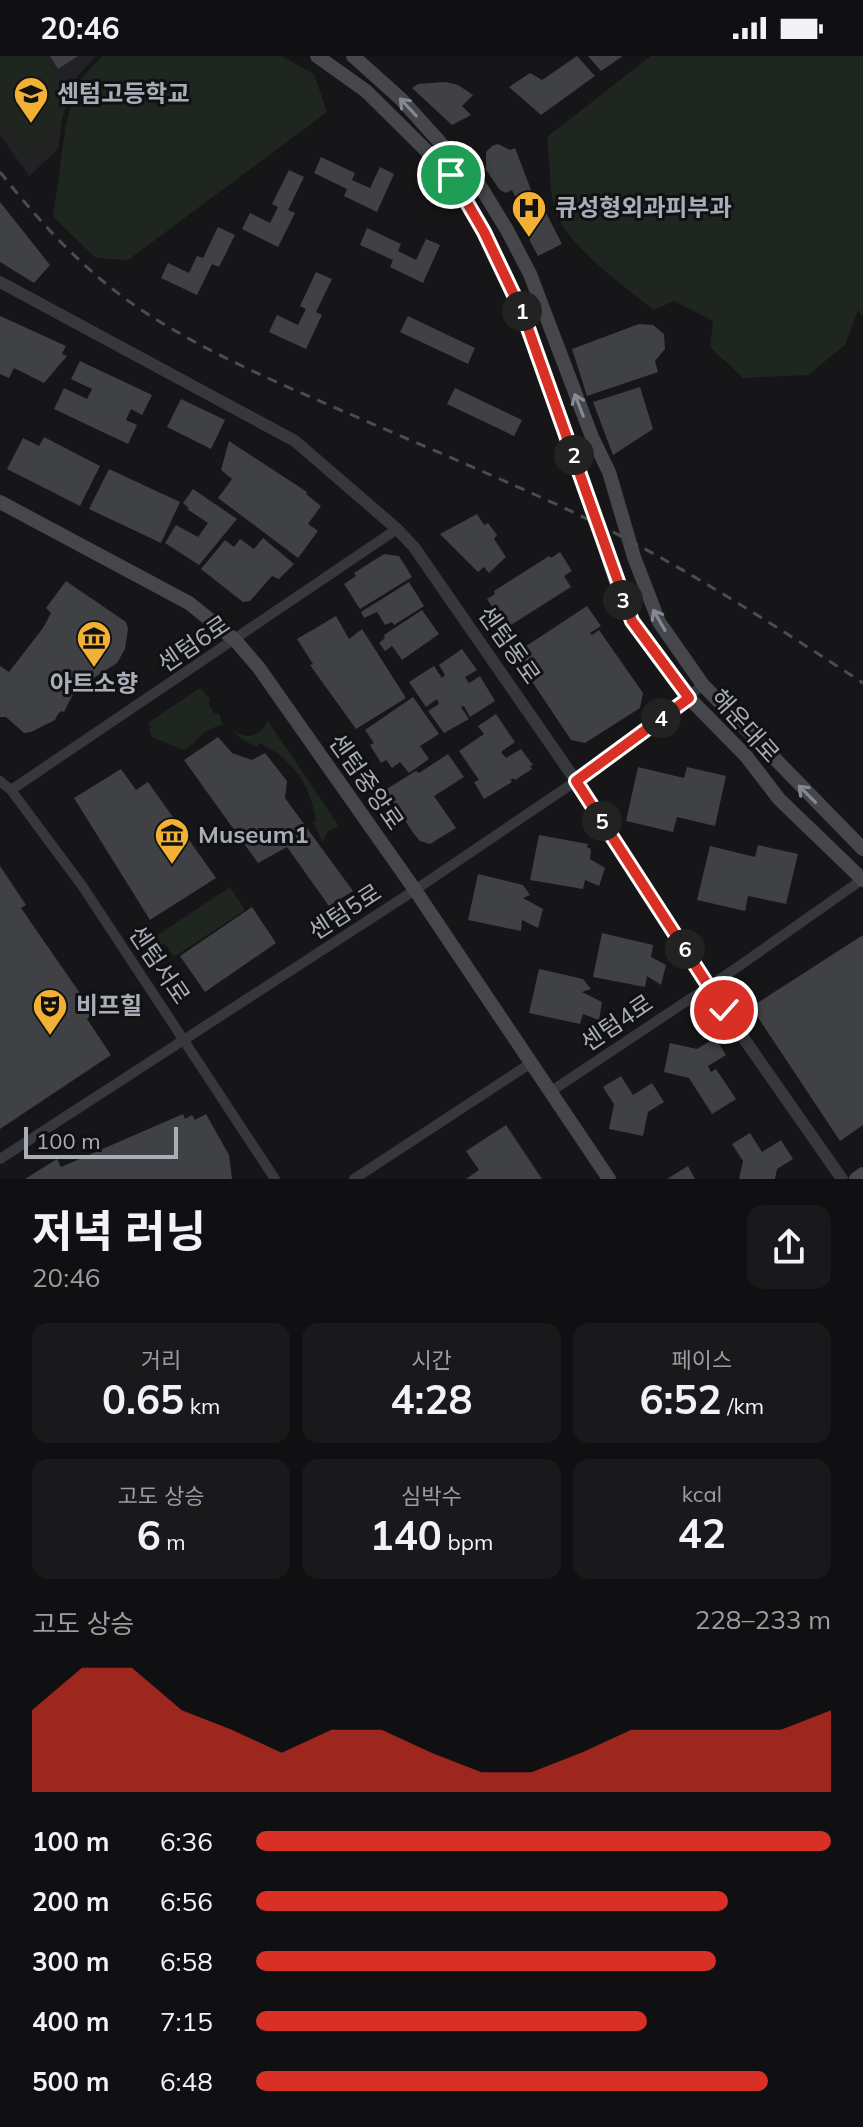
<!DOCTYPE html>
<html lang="ko">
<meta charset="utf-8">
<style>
body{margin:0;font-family:Mulish,"Noto Sans KR",sans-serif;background:#19191b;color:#f1f3f6;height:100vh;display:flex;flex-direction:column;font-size:30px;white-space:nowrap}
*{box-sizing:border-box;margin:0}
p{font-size:26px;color:#9c9d9f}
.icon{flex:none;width:44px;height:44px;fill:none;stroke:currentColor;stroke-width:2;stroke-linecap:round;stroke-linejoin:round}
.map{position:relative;height:1123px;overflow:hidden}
.side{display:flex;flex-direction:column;background:#101012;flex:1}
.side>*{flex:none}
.scale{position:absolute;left:24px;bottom:20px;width:154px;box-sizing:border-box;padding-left:8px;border:4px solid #a8adb8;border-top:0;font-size:22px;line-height:28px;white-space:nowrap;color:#a8adb8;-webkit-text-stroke:6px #111113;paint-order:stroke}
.pin{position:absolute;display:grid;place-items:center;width:68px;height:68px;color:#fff;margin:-34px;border:4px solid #fff;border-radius:50%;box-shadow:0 2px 8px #0007}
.km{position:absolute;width:40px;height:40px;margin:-20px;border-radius:50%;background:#222;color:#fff;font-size:22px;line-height:40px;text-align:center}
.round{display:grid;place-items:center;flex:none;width:84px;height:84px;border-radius:16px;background:#19191b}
.summary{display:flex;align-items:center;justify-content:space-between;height:136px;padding:0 32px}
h1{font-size:44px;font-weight:700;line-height:60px}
.stats{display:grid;grid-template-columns:repeat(3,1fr);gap:12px;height:136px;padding:8px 32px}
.stats div{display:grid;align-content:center;border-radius:16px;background:#19191b;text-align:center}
.stats b{font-size:40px;font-weight:700}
.stats small{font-size:22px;font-weight:400}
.stats p{font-size:22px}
.chart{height:224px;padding:16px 32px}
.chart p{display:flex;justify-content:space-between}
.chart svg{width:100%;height:144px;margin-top:8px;fill:#d93025;opacity:.7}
ul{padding:0 32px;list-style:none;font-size:26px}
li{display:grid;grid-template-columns:128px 96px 1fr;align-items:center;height:60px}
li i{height:20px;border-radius:10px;background:#d93025}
.status{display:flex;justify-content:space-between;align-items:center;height:56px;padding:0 40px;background:#101012;direction:ltr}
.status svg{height:22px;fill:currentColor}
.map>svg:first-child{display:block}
.built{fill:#222225}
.green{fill:#1e261f}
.building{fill:#404145}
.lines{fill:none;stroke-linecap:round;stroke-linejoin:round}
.minor{stroke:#37383d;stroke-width:10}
.tertiary{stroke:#37383d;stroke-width:12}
.secondary{stroke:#45474d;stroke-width:14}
.rail{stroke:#4a4c52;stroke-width:3;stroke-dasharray:10 8;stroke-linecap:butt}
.oneway{stroke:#858993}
.route-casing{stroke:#fff;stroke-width:16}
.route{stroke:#d93025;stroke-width:10}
.labels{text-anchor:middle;stroke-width:6;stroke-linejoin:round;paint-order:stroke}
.poi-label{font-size:24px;font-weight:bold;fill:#a8adb8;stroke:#111113;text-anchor:start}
.street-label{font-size:24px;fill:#a8adb8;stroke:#111113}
</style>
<div class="status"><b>20:46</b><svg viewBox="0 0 49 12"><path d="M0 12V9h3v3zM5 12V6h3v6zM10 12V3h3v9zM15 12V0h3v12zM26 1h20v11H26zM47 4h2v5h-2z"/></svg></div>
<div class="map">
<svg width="863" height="1123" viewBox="0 0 863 1123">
<rect width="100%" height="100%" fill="#161618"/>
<path class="built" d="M0,0H96L74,24L63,59L58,93L29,120L0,79Z"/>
<path class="green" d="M0,0H44L69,40L59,73L25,98L0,62Z
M102,0H281L314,18L327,56L128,204L96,202L53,161L66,68L78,26Z
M651,0H863V261L858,254L845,289L808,319L743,322L710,291L713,265L674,245L654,254C626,232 562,186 554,151C549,128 550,104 547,81Z
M200,632L210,643L209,648L214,657L219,658L223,669C195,675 201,687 183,694L152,681L149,674L152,671L148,667Z
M268,665L339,770L327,776L323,787L313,766L316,765C310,728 293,703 259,687L257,691C248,686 236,682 232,672C243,686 262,680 268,665Z
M230,831L245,854L174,901L166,889L154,886L152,883Z"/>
<path class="building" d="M50,0H78L58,13Z
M577,0L595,20L541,59L509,31L530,17L542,24Z
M588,0H623L601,15Z
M446,26L458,29L473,39L462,50L471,59L452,69L412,32L418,28Z
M498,88L510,94L515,92L533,139L538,148L541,147L562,188L538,200L511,150L518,146L512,134L506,137L500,134L486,114V96L492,90Z
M321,101L355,117L352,124L370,132L380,111L394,118L377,156L344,140L347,133L314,117Z
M289,114L304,121L288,154L295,157L278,191L242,173L250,157L270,167L278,151L272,148Z
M0,146L50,209L34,227L0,206Z
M218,171L235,179L219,211L212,208L197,239L161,222L168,207L189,217L197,200L203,202Z
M367,172L401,188L398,195L416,204L426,183L440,189L423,227L390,211L393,204L360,189Z
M316,216L332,223L316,256L322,259L306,293L269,276L277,259L298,269L306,253L300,250Z
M0,260L66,290L62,298L67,300L44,327L14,312L9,322L0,318Z
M408,260L475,292L468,308L400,276Z
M639,268L653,269L664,278L665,293L655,305L658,316L587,340L572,293Z
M80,305L152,339L142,359L131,353L126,364L137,369L128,388L54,353L64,332L87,343L92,333L71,323Z
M640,331L653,373L613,399L593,346Z
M455,332L522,364L514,380L447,348Z
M181,343L225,364L211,393L167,371Z
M44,381L100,410L80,450L7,413L23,382L39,390Z
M229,385L307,436L306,438L321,450L308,468L318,475L298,502L218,442L232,423L221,414Z
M109,413L180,446L161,487L89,453Z
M193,433L237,463L199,509L165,487L176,469L198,481L208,467L187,453L189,452L183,447Z
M477,458L484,469L488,467L497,479L494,483L506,501L489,517L484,511L478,516L440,478Z
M263,482L294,508L279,523L272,520L250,545L243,546L201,513L225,484L234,491L240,483L254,493Z
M560,496L572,515L564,520L571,531L506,572L487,543L495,538L494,535L549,500L551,502Z
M384,498L399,500L412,521L360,553L344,528L356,520L354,517Z
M66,525L126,566L128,573L125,593L117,607L75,634L64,656L61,655L58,658L55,664L31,676L24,677L6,661H0V610L9,616L43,572L51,557L46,552Z
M409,526L424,550L394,569L392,566L385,569L377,556L364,562L361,556Z
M587,550L601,570L590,577L592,579L599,574L643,637L640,652L585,687L571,684L529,621L535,616L534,614L527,619L514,598Z
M422,554L439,578L402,604L392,590L385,595L379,587L385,582L384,579Z
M336,560L349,583L362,573L406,642L356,673L310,609L313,608L297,583Z
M462,593L477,614L465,621L469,627L480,620L495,645L470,661L464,650L461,651L469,663L444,677L428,655L439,648L437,643L426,651L409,626L434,610L442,622L445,619L439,609Z
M413,641L439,678L420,690L429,703L409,717L400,706L392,712L386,704L381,707L370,689L374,687L365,674Z
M496,658L515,686L501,696L506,702L521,693L533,709L530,710L532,713L515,724L514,722L510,724L512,726L484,743L474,726L479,724L459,695L484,678L478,670Z
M218,681L232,697L252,704L265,697L287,725L285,742L353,835L329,850L287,791L258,807L184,704Z
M448,698L464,721L434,740L456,772L430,788L420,785L414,778L385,734L416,715L419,717Z
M638,711L684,722L687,711L726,720L715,770L677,761L673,776L626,765Z
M121,713L136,734L148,726L216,822L150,864L74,742Z
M539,779L588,788L587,791L591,793L590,803L605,812L599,830L585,824L583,833L530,824Z
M758,789L798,798L786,848L748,840L745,855L697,844L710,790L755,801Z
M0,810L26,849L21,852L93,956L87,963L111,999L0,1073Z
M478,818L523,829L530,839L523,842L543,853L538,872L522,864L521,875L468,864Z
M252,851L276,887L205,936L180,900Z
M602,877L653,889L651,901L666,909L661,929L647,920L645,931L593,921Z
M863,879V1069L840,1085L751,951Z
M539,913L583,923L591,933L582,936L602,946L599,964L583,958L580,968L529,957Z
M715,982L726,999L708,1010L711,1016L716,1013L736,1043L712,1058L689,1022L664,1016L670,987L697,993Z
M621,1020L633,1039L652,1027L664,1046L648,1056L643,1080L609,1073L614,1048L603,1031Z
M183,1058L185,1063L192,1059L195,1064L206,1058L229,1099L232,1123H25L57,1103L61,1111Z
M506,1069L542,1123H466L479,1114L466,1095Z
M750,1077L762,1096L781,1084L793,1103L777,1113L775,1123H739L743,1105L732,1088Z
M688,1110L695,1123H667Z"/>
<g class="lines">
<path class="minor" d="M0,725L11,734L83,831L275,1123
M11,734L397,473
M550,1036L732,915L863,823
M0,1103L415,834L576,725L703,629
M354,1123L531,1007"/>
<path class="tertiary" d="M0,226L295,385L397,473L414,491L576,725L724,954L842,1123"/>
<path class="secondary" d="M317,0L366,35L451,119L484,176L523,258L581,418L615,523L632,565L689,642L746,700L779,743L863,824
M353,0L401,43L482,133L507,174L530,218L592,381L609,416L634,501L659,566L703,629L863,793
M0,446L189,547L235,584L259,612L415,834L609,1123
M856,1123L863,1118"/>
<path class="rail" d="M0,116C41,168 87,218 143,255C204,295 271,324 338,353C412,385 486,416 560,450C666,499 765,563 863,627"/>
</g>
<defs><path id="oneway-shaft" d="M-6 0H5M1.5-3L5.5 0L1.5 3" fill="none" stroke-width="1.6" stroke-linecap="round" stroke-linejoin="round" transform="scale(2)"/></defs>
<g class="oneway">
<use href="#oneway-shaft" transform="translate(408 51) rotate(-133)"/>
<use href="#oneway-shaft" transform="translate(579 349) rotate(-111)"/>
<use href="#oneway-shaft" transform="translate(659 564) rotate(-120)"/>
<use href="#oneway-shaft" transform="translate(807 738) rotate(-135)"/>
</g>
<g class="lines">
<g class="route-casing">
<path id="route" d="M451,119L484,176L523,258L632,565L689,642L576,725L724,954"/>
</g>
<use href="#route" class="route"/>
</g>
<defs>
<g id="school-pin" transform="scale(1.8)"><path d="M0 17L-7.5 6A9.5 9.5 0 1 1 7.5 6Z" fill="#f2b134" stroke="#111113"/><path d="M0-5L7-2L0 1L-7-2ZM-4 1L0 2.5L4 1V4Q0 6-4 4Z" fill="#111"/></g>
<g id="hospital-pin" transform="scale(1.8)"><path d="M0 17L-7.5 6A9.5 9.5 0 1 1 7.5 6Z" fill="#f2b134" stroke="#111113"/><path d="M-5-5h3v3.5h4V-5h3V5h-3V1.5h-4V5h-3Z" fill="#111"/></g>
<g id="museum-pin" transform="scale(1.8)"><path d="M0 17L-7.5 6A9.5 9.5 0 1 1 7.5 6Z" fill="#f2b134" stroke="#111113"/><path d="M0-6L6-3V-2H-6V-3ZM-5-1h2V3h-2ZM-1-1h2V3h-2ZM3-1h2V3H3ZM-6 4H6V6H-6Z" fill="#111"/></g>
<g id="theatre-pin" transform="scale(1.8)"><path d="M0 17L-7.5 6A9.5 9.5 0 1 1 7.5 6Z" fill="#f2b134" stroke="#111113"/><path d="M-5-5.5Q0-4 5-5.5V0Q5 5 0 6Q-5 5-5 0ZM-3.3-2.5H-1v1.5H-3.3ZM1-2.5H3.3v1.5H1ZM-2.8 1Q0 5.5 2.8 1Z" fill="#111"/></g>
</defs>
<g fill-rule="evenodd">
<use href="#school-pin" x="31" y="38"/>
<use href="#hospital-pin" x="529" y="152"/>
<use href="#museum-pin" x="94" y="582"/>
<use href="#museum-pin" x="172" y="779"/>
<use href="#theatre-pin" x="50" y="950"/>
</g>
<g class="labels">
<g class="poi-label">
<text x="57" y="46">센텀고등학교</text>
<text x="555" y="160">큐성형외과피부과</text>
<text x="94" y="636" text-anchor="middle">아트소향</text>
<text x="198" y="787">Museum1</text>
<text x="76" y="958">비프힐</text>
</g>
<g class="street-label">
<text transform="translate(194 588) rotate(-34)" y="8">센텀6로</text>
<text transform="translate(509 589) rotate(55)" y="8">센텀동로</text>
<text transform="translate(745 670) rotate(48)" y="8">해운대로</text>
<text transform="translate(366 726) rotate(55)" y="8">센텀중앙로</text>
<text transform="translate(345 856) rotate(-33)" y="8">센텀5로</text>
<text transform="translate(159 909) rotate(56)" y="8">센텀서로</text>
<text transform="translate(617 967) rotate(-34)" y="8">센텀4로</text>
</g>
</g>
</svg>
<div class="scale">100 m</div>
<div class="pin" style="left:451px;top:119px;background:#1e9e55"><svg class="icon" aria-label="arrive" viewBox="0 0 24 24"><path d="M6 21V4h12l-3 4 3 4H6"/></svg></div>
<div class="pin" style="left:724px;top:954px;background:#d93025"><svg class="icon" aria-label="check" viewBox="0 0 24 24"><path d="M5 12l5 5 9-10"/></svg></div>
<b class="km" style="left:522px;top:255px">1</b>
<b class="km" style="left:574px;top:399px">2</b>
<b class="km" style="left:623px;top:544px">3</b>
<b class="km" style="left:661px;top:662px">4</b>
<b class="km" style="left:602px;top:765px">5</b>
<b class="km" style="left:685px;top:893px">6</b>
</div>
<section class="side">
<div class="summary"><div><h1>저녁 러닝</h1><p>20:46</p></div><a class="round"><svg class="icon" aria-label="share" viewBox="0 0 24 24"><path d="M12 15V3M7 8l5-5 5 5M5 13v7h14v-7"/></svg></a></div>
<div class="stats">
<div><p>거리</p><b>0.65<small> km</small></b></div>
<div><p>시간</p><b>4:28</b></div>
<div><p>페이스</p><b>6:52<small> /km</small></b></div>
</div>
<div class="stats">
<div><p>고도 상승</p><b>6<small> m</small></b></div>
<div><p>심박수</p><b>140<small> bpm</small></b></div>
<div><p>kcal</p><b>42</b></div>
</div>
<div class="chart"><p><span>고도 상승</span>228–233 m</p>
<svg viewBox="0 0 160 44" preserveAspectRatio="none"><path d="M0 44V19L10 6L20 6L30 19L40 25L50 32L60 25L70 25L80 32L90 38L100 38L110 32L120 25L130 25L140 25L150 25L160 19V44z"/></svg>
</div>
<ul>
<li><b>100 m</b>6:36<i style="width:100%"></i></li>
<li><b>200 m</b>6:56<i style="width:82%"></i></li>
<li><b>300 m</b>6:58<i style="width:80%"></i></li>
<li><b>400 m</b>7:15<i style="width:68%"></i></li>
<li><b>500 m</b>6:48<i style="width:89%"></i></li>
</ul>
</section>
